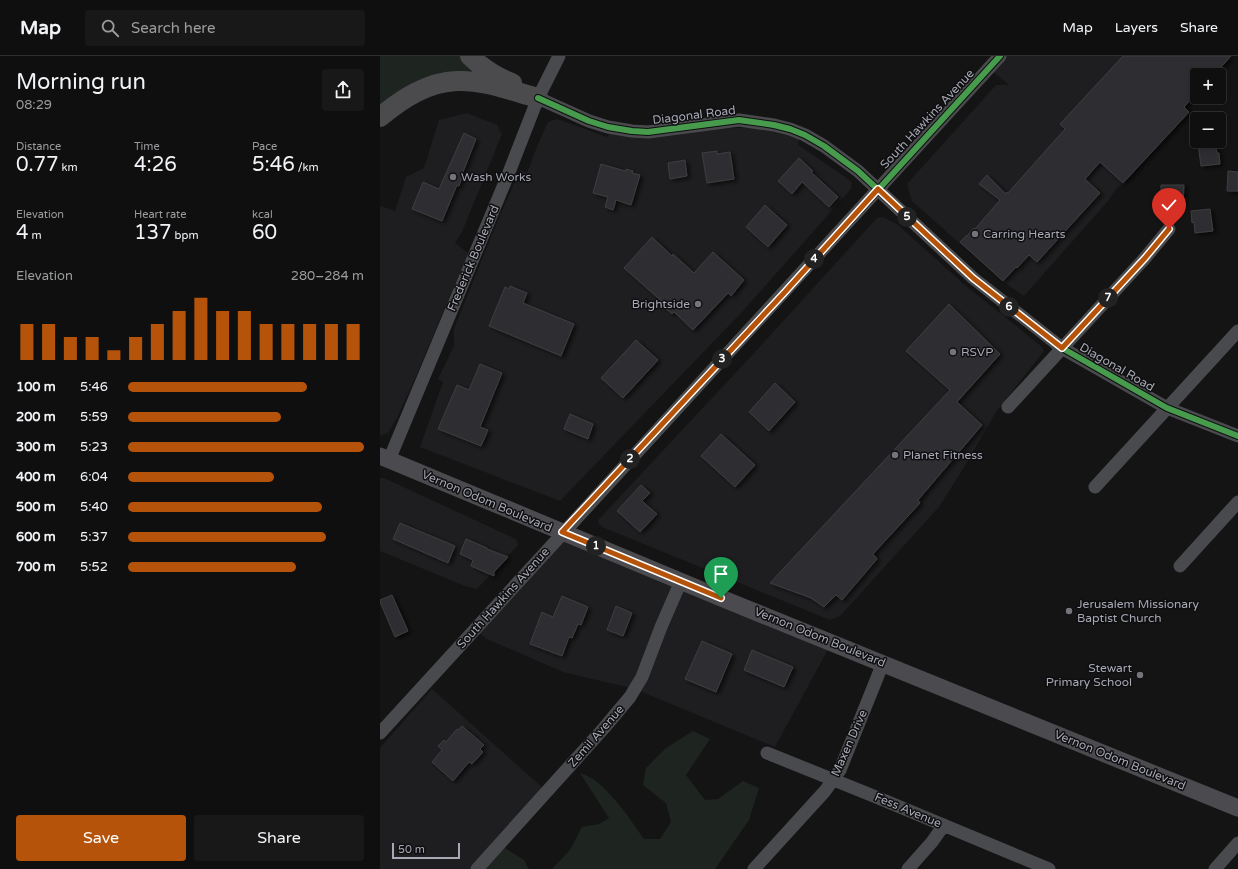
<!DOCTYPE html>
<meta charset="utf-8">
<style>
body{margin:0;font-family:"Varela Round",sans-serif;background:#181818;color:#f1f3f6;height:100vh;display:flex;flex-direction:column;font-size:15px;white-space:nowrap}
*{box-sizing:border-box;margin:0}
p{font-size:13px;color:#9b9c9e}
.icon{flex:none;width:22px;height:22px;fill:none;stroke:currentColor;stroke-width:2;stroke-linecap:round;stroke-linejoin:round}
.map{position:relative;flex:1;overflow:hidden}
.sheet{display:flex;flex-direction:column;background:#0f0f0f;width:380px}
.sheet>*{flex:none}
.controls{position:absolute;left:810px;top:12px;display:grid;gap:8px}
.controls a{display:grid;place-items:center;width:36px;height:36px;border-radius:4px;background:#0f0f0f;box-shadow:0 2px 6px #0003,0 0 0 1px #2f2f2f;font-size:20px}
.scale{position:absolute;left:12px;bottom:10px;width:68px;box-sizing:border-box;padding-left:4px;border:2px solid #a6a8b4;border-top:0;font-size:11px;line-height:14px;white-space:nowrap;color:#a6a8b4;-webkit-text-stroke:3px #0f0e10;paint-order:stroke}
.pin{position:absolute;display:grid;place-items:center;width:34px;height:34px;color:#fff;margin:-41px -17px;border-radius:50% 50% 50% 0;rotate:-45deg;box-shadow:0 0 4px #0007}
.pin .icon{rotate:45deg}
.km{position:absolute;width:20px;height:20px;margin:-10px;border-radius:50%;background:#222;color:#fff;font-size:11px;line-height:20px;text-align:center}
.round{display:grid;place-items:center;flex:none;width:42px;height:42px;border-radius:4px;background:#181818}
.overview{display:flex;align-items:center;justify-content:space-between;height:68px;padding:0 16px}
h1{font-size:22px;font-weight:600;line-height:30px}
.figures{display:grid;grid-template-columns:repeat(3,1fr);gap:6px;height:68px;padding:4px 16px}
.figures div{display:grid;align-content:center}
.figures b{font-size:20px;font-weight:600}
.figures small{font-size:11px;font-weight:400}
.figures p{font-size:11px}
.chart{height:112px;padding:8px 16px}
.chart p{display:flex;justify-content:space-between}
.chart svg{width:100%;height:72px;margin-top:4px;stroke:#b45309;stroke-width:6}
.cta{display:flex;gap:8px;margin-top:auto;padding:8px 16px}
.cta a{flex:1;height:46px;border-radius:4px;background:#b45309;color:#fff;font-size:16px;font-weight:600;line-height:46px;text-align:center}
.cta a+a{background:#181818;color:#f1f3f6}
ul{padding:0 16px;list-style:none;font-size:13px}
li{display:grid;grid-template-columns:64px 48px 1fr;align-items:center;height:30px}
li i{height:10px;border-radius:5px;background:#b45309}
header{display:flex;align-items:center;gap:24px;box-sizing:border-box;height:56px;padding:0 20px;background:#0f0f0f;border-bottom:1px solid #2f2f2f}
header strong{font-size:19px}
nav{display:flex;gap:22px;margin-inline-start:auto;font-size:14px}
.search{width:280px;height:36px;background:#181818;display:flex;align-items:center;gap:10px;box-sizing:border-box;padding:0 14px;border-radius:4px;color:#9b9c9e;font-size:15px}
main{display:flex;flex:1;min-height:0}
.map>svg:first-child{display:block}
.built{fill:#1e1e20}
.green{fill:#1e2420}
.building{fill:#2f2f30;stroke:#3d3e40;filter:url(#shadow)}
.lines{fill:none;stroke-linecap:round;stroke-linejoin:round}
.minor{stroke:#494a4d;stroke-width:13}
.major{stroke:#4b4b4f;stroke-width:17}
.highway{stroke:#4b4b4e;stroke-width:20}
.cycleway-casing{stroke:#0f0e10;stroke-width:8}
.cycleway{stroke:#469c4c;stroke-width:6}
.route-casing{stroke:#fff;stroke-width:8}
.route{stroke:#b45309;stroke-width:5}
.poi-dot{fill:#73747c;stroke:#0f0e10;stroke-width:1.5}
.labels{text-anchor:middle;stroke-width:3;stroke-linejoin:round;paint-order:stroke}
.street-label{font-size:12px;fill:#a6a8b4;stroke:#0f0e10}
.poi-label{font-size:12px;fill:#a6a8b4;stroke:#0f0e10;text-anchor:start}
</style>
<header>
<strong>Map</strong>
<div class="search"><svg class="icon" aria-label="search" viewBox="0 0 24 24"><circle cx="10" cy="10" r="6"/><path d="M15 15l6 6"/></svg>Search here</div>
<nav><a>Map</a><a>Layers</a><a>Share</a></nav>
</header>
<main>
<section class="sheet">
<div class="overview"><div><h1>Morning run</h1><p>08:29</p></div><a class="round"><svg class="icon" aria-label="share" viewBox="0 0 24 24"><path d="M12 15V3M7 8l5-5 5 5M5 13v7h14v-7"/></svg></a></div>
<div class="figures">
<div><p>Distance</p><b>0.77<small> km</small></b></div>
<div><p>Time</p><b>4:26</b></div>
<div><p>Pace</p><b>5:46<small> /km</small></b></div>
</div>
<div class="figures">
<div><p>Elevation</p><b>4<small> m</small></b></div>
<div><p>Heart rate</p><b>137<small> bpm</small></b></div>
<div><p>kcal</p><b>60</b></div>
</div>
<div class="chart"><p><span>Elevation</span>280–284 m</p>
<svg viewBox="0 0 160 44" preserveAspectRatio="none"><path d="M5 44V22M15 44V22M25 44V30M35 44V30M45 44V38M55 44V30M65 44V22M75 44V14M85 44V6M95 44V14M105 44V14M115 44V22M125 44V22M135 44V22M145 44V22M155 44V22"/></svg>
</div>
<ul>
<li><b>100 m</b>5:46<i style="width:76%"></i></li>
<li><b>200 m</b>5:59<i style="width:65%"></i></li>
<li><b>300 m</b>5:23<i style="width:100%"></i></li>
<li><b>400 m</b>6:04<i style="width:62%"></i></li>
<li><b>500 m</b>5:40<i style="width:82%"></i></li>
<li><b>600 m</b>5:37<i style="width:84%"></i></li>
<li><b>700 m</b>5:52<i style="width:71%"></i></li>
</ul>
<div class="cta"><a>Save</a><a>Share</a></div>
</section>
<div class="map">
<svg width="858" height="813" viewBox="0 0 858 813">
<defs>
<filter id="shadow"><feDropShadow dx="3" dy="2" stdDeviation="2" flood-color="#0009"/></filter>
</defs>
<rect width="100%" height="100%" fill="#141414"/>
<path class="built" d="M620,0H851L834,19H817V37L804,51L809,56L743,127L736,133L728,145L644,240L622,225L532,145L527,128L616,29H629L609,12Z
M87,57L117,69L122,78L82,176L75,187L88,197L37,318L17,362L8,377L0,380V150L15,155L26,121L44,112L59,64Z
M177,63L227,81L230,77L381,71L420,82L418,89L429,96L472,126L471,133L362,256L180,445L40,391L63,326L58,323L74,290V272L121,157L140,114L147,117L158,88L168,66Z
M503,161L518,169L586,230L661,290L664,295L616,356L583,413L559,451L460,560L450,564L222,471L218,466L219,463L375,296L497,162Z
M0,422H4L136,483L138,489L97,533L85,530L0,495Z
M182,476L452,586L395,691L255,633L183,616L107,583L94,573Z
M52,633L163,732L90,813H0V692Z"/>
<path class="green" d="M0,0H86L105,20L0,53Z
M313,675L330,683L306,719L325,744L338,743L363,725L379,732L369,764L335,813H172L190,794L202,771L219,768L229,762L200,717C224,723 250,763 264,783H280L291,766L286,747L263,729L266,712L286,692Z
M125,792L144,804L149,813H106V810Z"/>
<path class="building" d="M743,0H851L834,19H817V37L804,51L809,56L743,127L720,106L705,123L720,137L657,206L649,199L637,212L636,211L623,225L580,186L587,179V180L594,172L595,173L620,144L599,128L607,119L626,138L627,136L628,137L685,73L680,68Z
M84,77L96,83L81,121H82L79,130L77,129L62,165L32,153L43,126L59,133Z
M835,86L837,97H839L840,108L821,110L818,88Z
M337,95V98L350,96L354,123L327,127L322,97Z
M419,102L433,115L431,116L458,141L449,151L422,126L412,138L398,125Z
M305,104L307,120L290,123L288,107Z
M221,108L245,115L246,113L253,115L252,117L260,119L251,149L236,144L233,154L225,151L228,141L213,137Z
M848,115L858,116V135H847Z
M781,129H804L803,149L792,148V145H781Z
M385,149L407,169L388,191L366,171Z
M830,153L833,175L815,177L814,166L812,167L811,155Z
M272,181L292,200L293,198L314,217L333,196L364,224L351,240L348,237L313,274L294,256L292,258L284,251L286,249L244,212Z
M130,230L147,237L143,247L194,268L181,300L109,270L125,231L129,233Z
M569,248L620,298L577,346L602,369L538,444L540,447L493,498L497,503L462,544L456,539L444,551L431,542L390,527L570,334L526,295Z
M256,284L278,304L243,342L221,322Z
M100,308L122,317L100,371L108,374L101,390L58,373L77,329L89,334Z
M395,327L415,346L389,375L369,356Z
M190,358L213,368L208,383L184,373Z
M341,378L375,409L355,431L321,400Z
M261,429L270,437L262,445L277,458L260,476L237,455Z
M20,467L75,490L68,507L13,483Z
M86,483L107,492V493L128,501L114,516V520L91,510L93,504L80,498Z
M12,539L28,575L15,581L0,546V544Z
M182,540L208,551L201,569L198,568L192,582L189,581L182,600L150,588L162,556L173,561Z
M236,550L252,557L243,580L227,574Z
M322,585L352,598L336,636L305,623Z
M372,594L413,611L404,631L364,614Z
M82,670L104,689L100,693L103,696L92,708L89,706L73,725L52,706L62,694L58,690L64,684L66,686L77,673L78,674Z"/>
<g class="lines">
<path class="minor" d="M158,42L209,65L228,71L252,75L268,76L359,64L394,69L410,73L425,79L444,90L478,115L593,222L682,292L787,352L858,380
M628,351L765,202L789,173
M9,404L128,119L158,42L179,0
M715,431L858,275
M800,510L858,446
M0,677L620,0
M387,697L496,741L669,813
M97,813L224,672L250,641L262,621L281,571L301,525
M374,813L445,735L460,714L503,607
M528,813L552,786L564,769
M835,813L858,787"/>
<path class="major" d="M0,400L341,542L858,752"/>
<path class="highway" d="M90,0C102,12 116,21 132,27
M0,61C22,43 47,26 77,25C104,24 132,35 158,42"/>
<g class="cycleway-casing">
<path id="cycleway" d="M158,42L209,65L228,71L252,75L268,76L359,64L394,69L410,73L425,79L444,90L478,115L593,222L682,292L787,352L858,380
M182,476L404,237L620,0"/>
</g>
<use href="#cycleway" class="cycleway"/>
</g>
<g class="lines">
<g class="route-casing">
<path id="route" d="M341,542L182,476L404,237L498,133L593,222L682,292L765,202L789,173"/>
</g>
<use href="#route" class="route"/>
</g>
<g class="poi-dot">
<circle cx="73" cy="121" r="4"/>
<circle cx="595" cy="178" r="4"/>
<circle cx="318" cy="248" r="4"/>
<circle cx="573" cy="296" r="4"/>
<circle cx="515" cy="399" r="4"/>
<circle cx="689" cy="555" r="4"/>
<circle cx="760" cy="619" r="4"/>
</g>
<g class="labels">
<g class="street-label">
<text transform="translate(314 59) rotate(-7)" y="4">Diagonal Road</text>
<text transform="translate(547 63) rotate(-47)" y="4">South Hawkins Avenue</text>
<text transform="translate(93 202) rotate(-67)" y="4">Frederick Boulevard</text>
<text transform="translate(737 311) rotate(30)" y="4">Diagonal Road</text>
<text transform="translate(107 445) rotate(23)" y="4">Vernon Odom Boulevard</text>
<text transform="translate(123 542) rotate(-48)" y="4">South Hawkins Avenue</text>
<text transform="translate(440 581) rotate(22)" y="4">Vernon Odom Boulevard</text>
<text transform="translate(216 680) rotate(-49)" y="4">Zemil Avenue</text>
<text transform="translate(469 687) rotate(-66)" y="4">Maxen Drive</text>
<text transform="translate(740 704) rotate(22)" y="4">Vernon Odom Boulevard</text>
<text transform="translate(528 754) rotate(23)" y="4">Fess Avenue</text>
</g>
<g class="poi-label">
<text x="81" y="125">Wash Works</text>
<text x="603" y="182">Carring Hearts</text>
<text x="310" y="252" text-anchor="end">Brightside</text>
<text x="581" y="300">RSVP</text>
<text x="523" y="403">Planet Fitness</text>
<text x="697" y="552">Jerusalem Missionary<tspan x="697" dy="14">Baptist Church</tspan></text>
<text x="752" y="616" text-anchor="end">Stewart<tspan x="752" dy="14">Primary School</tspan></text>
</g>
</g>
</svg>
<div class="controls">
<a>+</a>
<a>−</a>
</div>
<div class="scale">50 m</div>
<div class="pin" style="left:341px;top:542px;background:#1e9e55"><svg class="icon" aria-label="arrive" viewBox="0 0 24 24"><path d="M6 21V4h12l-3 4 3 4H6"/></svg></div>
<div class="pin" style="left:789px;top:173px;background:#d93025"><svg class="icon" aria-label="check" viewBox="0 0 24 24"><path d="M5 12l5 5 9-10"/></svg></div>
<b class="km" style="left:216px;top:490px">1</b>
<b class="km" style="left:250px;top:403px">2</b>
<b class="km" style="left:342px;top:303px">3</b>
<b class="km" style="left:434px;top:203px">4</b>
<b class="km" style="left:527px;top:161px">5</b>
<b class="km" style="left:629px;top:251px">6</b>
<b class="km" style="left:728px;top:242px">7</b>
</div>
</main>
